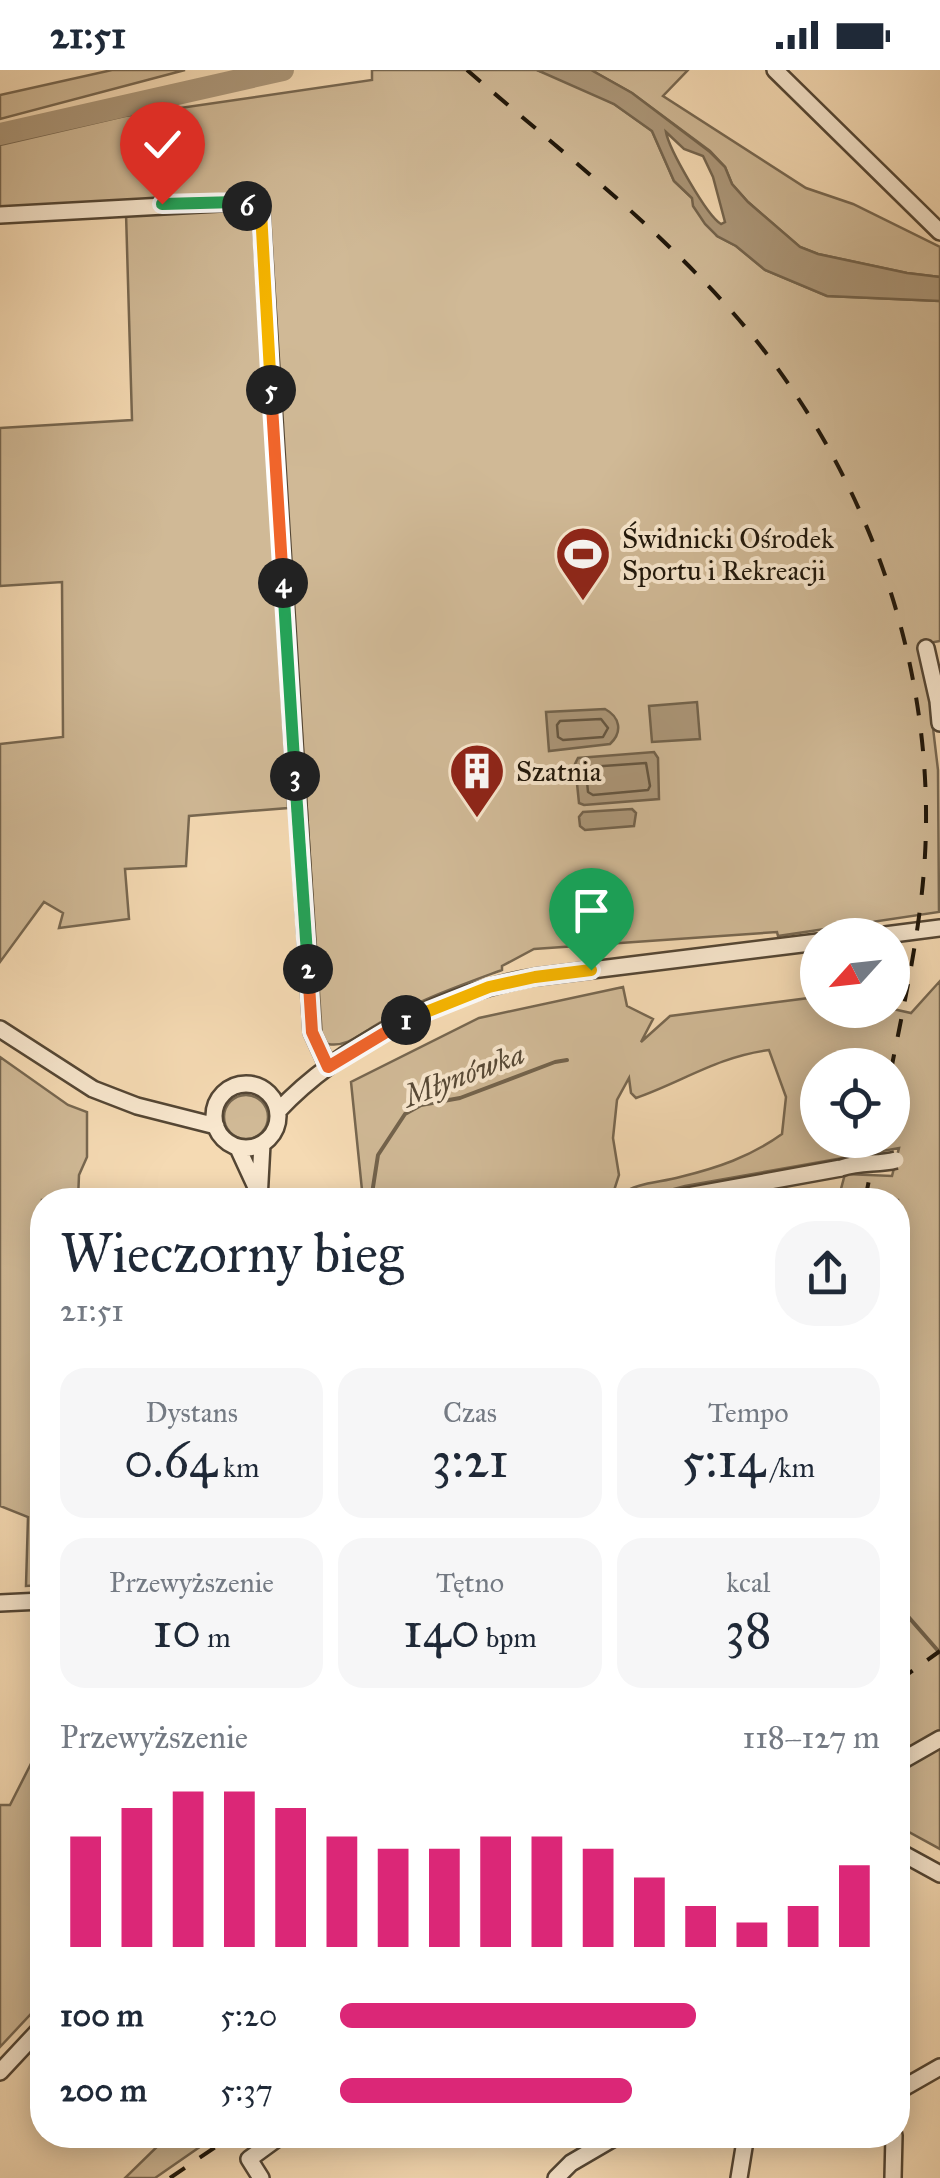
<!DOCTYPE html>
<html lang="pl">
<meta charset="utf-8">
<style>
body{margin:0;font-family:"IM FELL Great Primer",serif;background:#f6f6f7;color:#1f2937;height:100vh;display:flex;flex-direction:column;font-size:38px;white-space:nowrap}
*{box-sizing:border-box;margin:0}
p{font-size:32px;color:#747a83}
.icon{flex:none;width:55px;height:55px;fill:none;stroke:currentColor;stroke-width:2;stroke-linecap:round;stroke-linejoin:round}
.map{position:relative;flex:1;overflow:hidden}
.details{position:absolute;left:30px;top:1118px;width:880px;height:960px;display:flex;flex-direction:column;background:#fff;border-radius:40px;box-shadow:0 5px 25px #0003}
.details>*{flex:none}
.needle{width:65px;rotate:243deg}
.tools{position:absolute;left:800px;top:848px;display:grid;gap:20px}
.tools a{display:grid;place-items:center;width:110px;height:110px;border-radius:50%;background:#fff;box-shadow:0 5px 25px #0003;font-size:50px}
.pin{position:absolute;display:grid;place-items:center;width:85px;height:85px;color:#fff;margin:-102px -42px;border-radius:50% 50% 50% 0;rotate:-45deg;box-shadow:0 0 10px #0007}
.pin .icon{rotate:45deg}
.km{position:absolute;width:50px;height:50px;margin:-25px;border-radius:50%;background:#222;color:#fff;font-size:28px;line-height:50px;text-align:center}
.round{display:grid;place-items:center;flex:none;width:105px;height:105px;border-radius:40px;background:#f6f6f7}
.head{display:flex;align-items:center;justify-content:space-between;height:170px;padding:0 30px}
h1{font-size:55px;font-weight:600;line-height:75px}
.stats{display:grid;grid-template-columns:repeat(3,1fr);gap:15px;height:170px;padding:10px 30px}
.stats div{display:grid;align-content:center;border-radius:25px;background:#f6f6f7;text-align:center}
.stats b{font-size:50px;font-weight:600}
.stats small{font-size:28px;font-weight:400}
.stats p{font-size:28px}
.chart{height:280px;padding:20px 30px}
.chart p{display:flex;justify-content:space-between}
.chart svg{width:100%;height:180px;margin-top:10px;stroke:#db2777;stroke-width:6}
ul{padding:0 30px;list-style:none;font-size:32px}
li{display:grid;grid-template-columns:160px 120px 1fr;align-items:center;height:75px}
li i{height:25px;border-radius:12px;background:#db2777}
.status{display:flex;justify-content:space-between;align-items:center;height:70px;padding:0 50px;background:#fff;direction:ltr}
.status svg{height:28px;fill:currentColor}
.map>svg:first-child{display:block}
.green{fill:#d0b996;stroke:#776750;stroke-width:2.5;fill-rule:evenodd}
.water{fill:#ac9779;stroke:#73634c;stroke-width:2.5;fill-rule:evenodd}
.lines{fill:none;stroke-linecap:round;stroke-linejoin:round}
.shore{stroke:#655641;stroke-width:2.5}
.stream{stroke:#73634c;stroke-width:4}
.river{stroke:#ac9779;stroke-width:22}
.minor-casing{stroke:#544634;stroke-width:20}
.minor{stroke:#f8e7ce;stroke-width:15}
.rail{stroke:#1e1509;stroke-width:4;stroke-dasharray:18 18;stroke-linecap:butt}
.minor-bridge-casing{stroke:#544634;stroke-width:20;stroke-linecap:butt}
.minor-bridge{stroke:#f8e7ce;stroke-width:15}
.split-1-casing{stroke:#fff;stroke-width:20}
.split-2-casing{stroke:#fff;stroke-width:20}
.split-3-casing{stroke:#fff;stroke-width:20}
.split-4-casing{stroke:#fff;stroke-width:20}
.split-5-casing{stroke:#fff;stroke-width:20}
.split-6-casing{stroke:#fff;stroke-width:20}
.split-7-casing{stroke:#fff;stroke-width:20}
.split-1{stroke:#f5b400;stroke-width:12}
.split-2{stroke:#f0652b;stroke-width:12}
.split-3{stroke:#22a559;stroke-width:12}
.split-4{stroke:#22a559;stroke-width:12}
.split-5{stroke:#f0652b;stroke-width:12}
.split-6{stroke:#f5b400;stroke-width:12}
.split-7{stroke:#22a559;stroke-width:12}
.labels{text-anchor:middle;stroke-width:8;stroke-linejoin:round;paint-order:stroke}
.poi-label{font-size:28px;fill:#1e1509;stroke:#f8e7ce;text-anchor:start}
.water-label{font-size:30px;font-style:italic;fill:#574936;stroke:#f8e7ce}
</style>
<div class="status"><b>21:51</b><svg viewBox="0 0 49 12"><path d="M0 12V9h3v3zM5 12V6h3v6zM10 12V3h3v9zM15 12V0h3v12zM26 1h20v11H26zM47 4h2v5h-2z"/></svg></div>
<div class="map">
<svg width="940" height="2108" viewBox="0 0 940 2108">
<rect width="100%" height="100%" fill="#f5dab3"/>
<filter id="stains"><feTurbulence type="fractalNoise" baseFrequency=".002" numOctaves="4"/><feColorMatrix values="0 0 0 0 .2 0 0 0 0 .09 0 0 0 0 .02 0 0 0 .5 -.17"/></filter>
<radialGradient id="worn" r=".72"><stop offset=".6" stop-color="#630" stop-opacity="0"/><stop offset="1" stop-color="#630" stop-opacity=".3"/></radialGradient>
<path class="green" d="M112,0H185L0,49V25Z
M372,0H537L571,12L614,34L652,61L674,111L692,128L717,166L736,176L765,200L827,226L940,231V571L923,574L938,700L939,842L778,866L777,862L534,879L502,896V900C456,917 413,932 371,958C357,967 345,977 328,974L322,967L266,122L0,140V75L125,46L372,10Z
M591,0H688L663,26L806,118L853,134L940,177V207L907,203L818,184L800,177L748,132L732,114L725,97L710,81L632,23Z
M234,140L255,161L288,738L189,746L186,796L125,799L129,849L59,858L63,843L44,832L0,892V674L63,667L62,512L0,516V358L132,350L126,143Z
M940,911V1779L898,1756V1130H838L845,1104L892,1106L899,1078L685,1116L633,1130H619L620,1125C638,1112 658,1113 680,1107C717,1098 750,1087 782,1064L786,1027L769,980C717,987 684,1011 636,1028L631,1023L629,1008L617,1030L613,1068L619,1105L611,1130H363L351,1012L479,948L623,917L627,936L653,949L641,972L670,946L817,927L818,940L893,939L911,943ZM818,995H892V1070H818Z
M0,987L68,1035L87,1042V1087L79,1105L78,1130H42V1515L26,1516L28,1447L0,1436Z
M224 1047a22 22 0 1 1 44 0a22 22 0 1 1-44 0Z
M42,1672V1932L0,1977V1735H10Z
M169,2065H217L155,2108H125Z"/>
<path class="water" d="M537,0H591L632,23L710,82L725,97L732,114L748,132L800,177L818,184L907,203L940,207V231L827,226L765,200L736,176L717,166L705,154L693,136L692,128L674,111L652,61L614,34ZM666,62L684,79L703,86L713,107L725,152L721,154C707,146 669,79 666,62Z
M697,632L700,669L652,672L649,636Z
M605,639C620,647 623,662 610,674L549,681L546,642Z
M654,682L658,688L659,729L584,735L579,733L575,694L578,688Z
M632,739L636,743L634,756L585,760L580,756L579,747L583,742Z"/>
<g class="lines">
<path class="shore" d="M601,649L608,658L603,667L563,670L558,667L557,655L560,651Z
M646,693L650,716L648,720L593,725L588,722L586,701L589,697Z"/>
<path class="stream" d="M371,1130L378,1085L405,1044L421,1035L460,1028L555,992L567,990
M898,1535L940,1583"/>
<path class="river" d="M0,64L283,0"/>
<g class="minor-casing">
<path id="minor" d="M775,0L940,162
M0,145L237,132L261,141L312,962L328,997
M926,578L938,631L940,653
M885,865L940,858
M0,959L93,1019L137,1036L216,1056
M214 1046a32 32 0 1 1 64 0a32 32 0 1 1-64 0Z
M278,1041C340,975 445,922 535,907L818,872
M238,1078L256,1117
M259,1130L262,1074
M666,1130L841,1098
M0,1533L42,1531
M898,1693L940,1669
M898,1781L940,1804
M0,2002L42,1957
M898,2021L940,1997
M261,2108L249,2089L282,2065
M556,2108L571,2093L619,2065
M739,2108L746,2065
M893,2108L894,2065"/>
</g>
<use href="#minor" class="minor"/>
<path class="rail" d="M467,0C555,76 648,149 726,235C860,383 936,585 925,785C921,856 906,925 892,995
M865,1130L877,1070
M898,1611L940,1581
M170,2108L233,2065"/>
<g class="minor-bridge-casing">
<path id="minor-bridge" d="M841,1098C862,1091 877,1095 896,1090"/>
</g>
<use href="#minor-bridge" class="minor-bridge"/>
</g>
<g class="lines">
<g class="split-1-casing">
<path id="split-1" d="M406,950L489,917L535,907L591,900"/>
</g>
<g class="split-2-casing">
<path id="split-2" d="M308,899L312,962L328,997L406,950"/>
</g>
<g class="split-3-casing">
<path id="split-3" d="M295,706L308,899"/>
</g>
<g class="split-4-casing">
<path id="split-4" d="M283,513L295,706"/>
</g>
<g class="split-5-casing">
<path id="split-5" d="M271,320L283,513"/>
</g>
<g class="split-6-casing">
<path id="split-6" d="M247,136L261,142L271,320"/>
</g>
<g class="split-7-casing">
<path id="split-7" d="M162,134L237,132L247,136"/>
</g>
<use href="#split-1" class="split-1"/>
<use href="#split-2" class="split-2"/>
<use href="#split-3" class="split-3"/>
<use href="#split-4" class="split-4"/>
<use href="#split-5" class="split-5"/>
<use href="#split-6" class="split-6"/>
<use href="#split-7" class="split-7"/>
</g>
<defs>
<g id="stadium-pin" transform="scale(2.875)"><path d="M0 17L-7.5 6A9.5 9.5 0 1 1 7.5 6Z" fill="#8f2418" stroke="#f8e7ce"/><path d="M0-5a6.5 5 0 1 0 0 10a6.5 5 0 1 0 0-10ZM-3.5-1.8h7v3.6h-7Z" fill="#fff"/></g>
<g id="building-pin" transform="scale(2.875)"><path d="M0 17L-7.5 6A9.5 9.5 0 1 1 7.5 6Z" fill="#8f2418" stroke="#f8e7ce"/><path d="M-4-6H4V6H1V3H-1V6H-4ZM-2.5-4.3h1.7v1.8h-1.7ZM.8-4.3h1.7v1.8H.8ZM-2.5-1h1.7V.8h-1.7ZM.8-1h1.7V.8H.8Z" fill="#fff"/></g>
</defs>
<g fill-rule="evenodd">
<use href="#stadium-pin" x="583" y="484"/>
<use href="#building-pin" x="477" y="701"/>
</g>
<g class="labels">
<g class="poi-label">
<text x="622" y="478">Świdnicki Ośrodek<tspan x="622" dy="32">Sportu i Rekreacji</tspan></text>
<text x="516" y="711">Szatnia</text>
</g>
<g class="water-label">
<text transform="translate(464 1005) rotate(-21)" y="10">Młynówka</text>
</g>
</g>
<rect width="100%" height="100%" filter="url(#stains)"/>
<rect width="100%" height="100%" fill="url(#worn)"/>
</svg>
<div class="tools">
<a><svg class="needle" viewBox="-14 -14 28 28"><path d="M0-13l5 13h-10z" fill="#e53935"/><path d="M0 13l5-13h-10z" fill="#747a83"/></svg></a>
<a><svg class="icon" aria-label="locate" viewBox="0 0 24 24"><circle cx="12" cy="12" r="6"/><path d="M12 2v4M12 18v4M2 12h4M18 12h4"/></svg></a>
</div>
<div class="pin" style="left:591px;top:900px;background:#1e9e55"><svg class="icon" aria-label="arrive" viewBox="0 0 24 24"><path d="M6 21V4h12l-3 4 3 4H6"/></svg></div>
<div class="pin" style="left:162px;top:134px;background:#d93025"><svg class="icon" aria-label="check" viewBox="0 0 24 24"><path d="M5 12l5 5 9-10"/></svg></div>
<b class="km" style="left:406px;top:950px">1</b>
<b class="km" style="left:308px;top:899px">2</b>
<b class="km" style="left:295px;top:706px">3</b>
<b class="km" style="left:283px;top:513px">4</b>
<b class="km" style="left:271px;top:320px">5</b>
<b class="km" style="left:247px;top:136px">6</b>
<section class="details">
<div class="head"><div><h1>Wieczorny bieg</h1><p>21:51</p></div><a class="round"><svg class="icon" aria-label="share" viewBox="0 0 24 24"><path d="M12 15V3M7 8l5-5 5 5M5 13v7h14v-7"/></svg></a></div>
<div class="stats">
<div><p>Dystans</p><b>0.64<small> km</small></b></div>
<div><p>Czas</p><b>3:21</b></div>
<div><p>Tempo</p><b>5:14<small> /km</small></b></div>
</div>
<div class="stats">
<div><p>Przewyższenie</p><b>10<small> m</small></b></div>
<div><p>Tętno</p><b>140<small> bpm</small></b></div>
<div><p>kcal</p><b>38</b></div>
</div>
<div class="chart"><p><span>Przewyższenie</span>118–127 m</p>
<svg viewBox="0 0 160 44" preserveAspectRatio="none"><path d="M5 44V17M15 44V10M25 44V6M35 44V6M45 44V10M55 44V17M65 44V20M75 44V20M85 44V17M95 44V17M105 44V20M115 44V27M125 44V34M135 44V38M145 44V34M155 44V24"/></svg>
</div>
<ul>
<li><b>100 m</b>5:20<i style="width:66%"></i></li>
<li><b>200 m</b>5:37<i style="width:54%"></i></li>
</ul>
</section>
</div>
